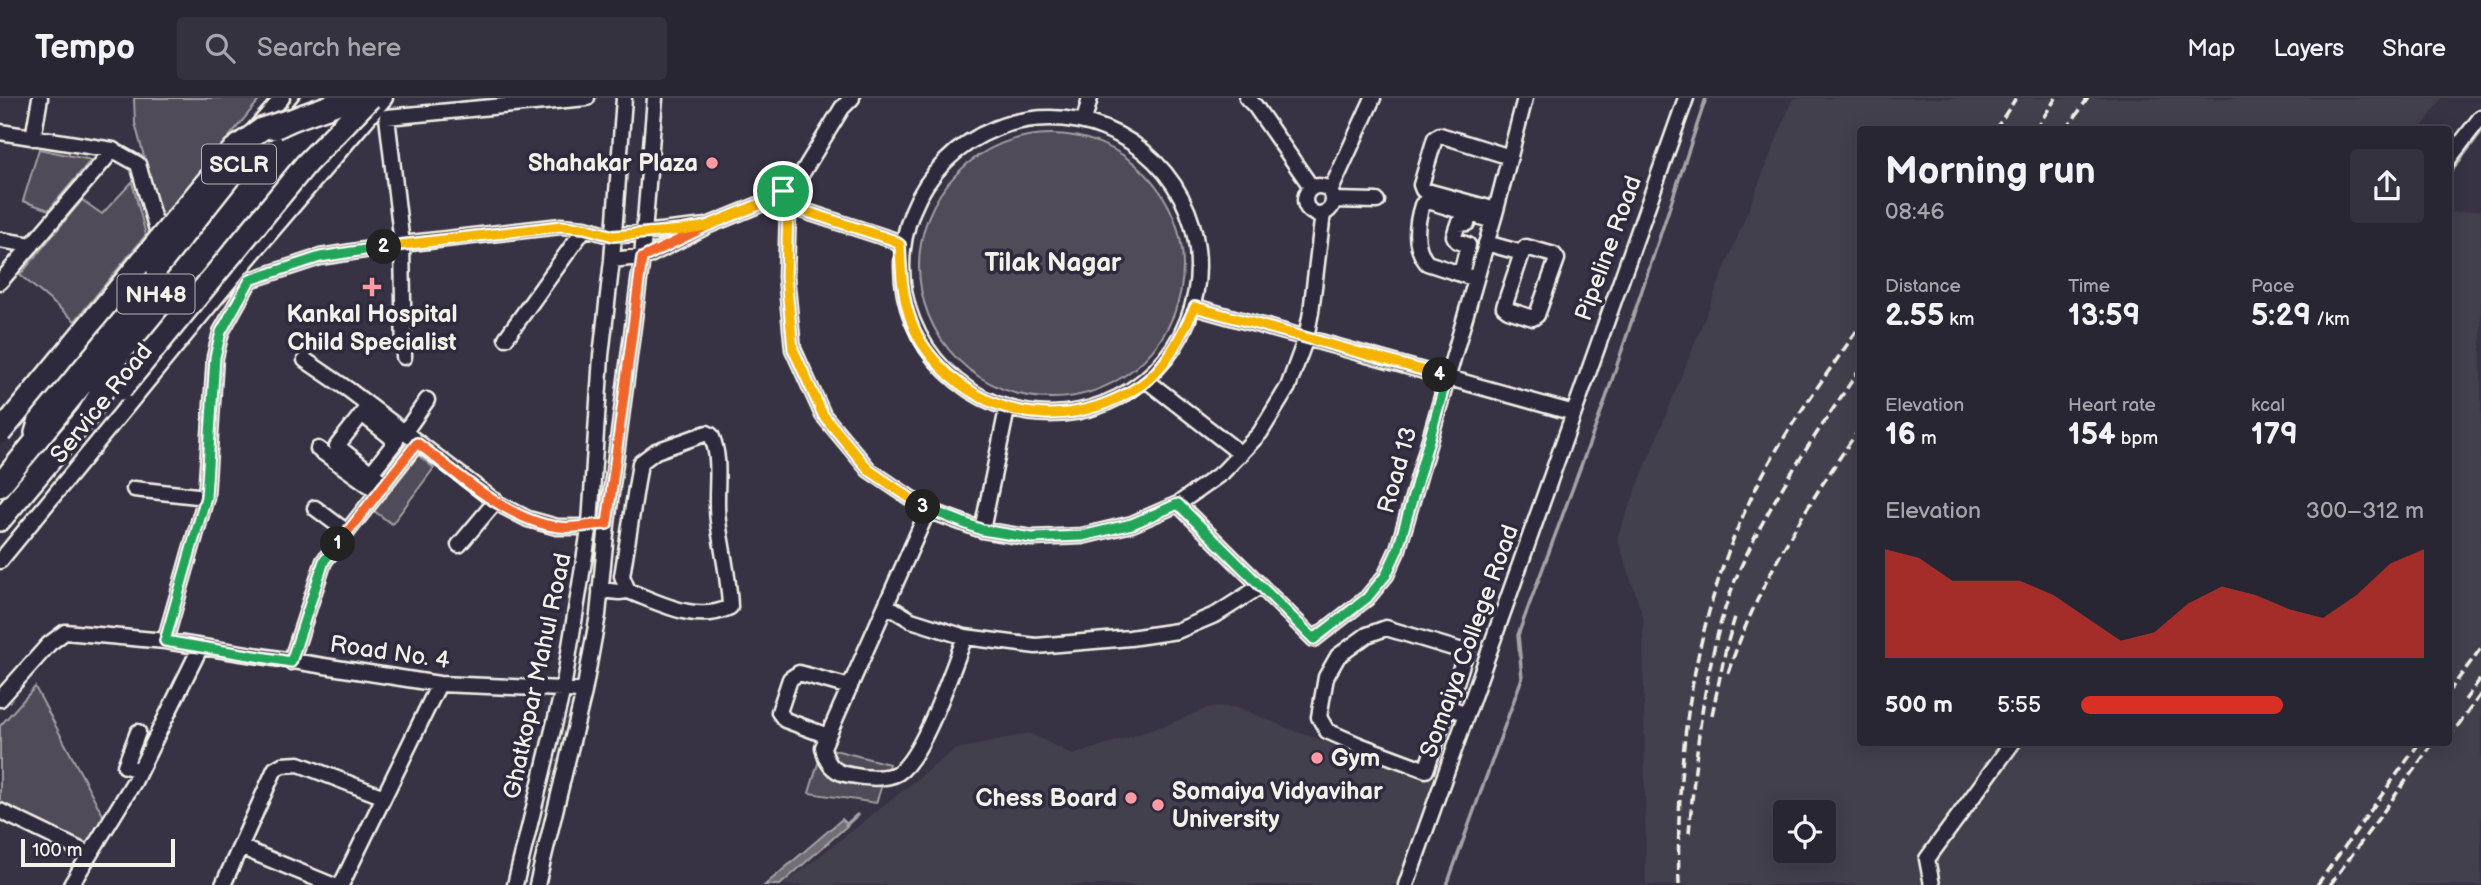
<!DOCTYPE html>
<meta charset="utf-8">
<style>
body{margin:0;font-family:"Balsamiq Sans",sans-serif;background:#35323f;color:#f1f3f6;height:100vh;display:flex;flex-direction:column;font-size:26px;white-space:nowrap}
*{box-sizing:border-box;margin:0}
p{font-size:23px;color:#a5a5ac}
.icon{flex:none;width:38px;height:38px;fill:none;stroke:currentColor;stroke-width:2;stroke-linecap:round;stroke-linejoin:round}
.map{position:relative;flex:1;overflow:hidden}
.drawer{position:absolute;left:1857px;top:28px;width:595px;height:620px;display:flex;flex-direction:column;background:#292633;border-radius:7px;box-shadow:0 4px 18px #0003,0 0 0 2px #45434e}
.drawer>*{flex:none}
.tools{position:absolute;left:1773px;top:702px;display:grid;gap:14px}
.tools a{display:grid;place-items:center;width:63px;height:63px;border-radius:7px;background:#292633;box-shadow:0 4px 18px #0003,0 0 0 2px #45434e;font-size:35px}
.scale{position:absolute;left:21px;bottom:18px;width:154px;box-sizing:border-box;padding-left:7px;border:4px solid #f4f1e8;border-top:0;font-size:19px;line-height:24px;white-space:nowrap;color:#f4f1e8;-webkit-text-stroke:5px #2f2a3d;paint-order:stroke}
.pin{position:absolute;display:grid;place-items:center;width:60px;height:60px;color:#fff;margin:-30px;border:4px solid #fff;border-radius:50%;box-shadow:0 2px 7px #0007}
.km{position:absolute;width:35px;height:35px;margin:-18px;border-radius:50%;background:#222;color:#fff;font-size:19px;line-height:35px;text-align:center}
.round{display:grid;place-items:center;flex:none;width:74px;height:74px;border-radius:7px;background:#35323f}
.head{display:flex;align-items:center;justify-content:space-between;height:119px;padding:0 28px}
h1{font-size:38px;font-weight:600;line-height:52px}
.figures{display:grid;grid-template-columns:repeat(3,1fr);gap:10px;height:119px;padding:7px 28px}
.figures div{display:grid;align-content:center}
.figures b{font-size:30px;font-weight:600}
.figures small{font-size:19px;font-weight:400}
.figures p{font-size:19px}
.chart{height:196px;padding:14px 28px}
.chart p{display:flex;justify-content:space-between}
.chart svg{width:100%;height:126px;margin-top:7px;fill:#d93025;opacity:.7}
ul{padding:0 28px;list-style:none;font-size:23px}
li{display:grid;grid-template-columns:112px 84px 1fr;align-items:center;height:52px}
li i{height:18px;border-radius:9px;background:#d93025}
header{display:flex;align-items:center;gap:42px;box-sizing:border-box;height:98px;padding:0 35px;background:#292633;border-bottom:2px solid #45434e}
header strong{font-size:33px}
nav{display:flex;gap:38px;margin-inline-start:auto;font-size:24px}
.search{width:490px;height:63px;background:#35323f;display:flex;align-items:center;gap:18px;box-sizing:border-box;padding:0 24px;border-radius:7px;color:#a5a5ac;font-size:26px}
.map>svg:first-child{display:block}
.built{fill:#433f4e;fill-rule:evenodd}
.green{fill:#504b59;stroke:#a29ea0;stroke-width:2}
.water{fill:#726e77;stroke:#a6a2a4;stroke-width:2}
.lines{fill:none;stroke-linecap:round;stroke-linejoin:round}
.stream{stroke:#a6a2a4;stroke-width:3.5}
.minor-casing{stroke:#f4f1e8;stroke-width:19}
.highway-casing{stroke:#f4f1e8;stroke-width:26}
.minor{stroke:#2f2a3d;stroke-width:14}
.highway{stroke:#2f2a3d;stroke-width:21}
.rail{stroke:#f4f1e8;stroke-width:3.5;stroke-dasharray:10 5;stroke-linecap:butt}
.highway-bridge-casing{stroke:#f4f1e8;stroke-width:26;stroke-linecap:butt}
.highway-bridge{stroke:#2f2a3d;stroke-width:21}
.split-1-casing{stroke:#fff;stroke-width:14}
.split-2-casing{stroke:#fff;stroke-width:14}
.split-3-casing{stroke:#fff;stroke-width:14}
.split-4-casing{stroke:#fff;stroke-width:14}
.split-5-casing{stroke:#fff;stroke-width:14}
.split-1{stroke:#f0652b;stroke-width:9}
.split-2{stroke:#22a559;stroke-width:9}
.split-3{stroke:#f5b400;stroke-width:9}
.split-4{stroke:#22a559;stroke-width:9}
.split-5{stroke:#f5b400;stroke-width:9}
.poi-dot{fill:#ff9aa2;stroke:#2f2a3d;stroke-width:2.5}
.labels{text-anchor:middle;stroke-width:7;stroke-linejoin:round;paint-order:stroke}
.shield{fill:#2f2a3d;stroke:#b9b5b5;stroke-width:2}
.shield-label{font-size:23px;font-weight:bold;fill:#f4f1e8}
.poi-label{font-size:24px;font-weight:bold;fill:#f4f1e8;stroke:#2f2a3d;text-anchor:end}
.street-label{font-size:24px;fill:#f4f1e8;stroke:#2f2a3d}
.neighbourhood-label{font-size:26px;font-weight:bold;fill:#f4f1e8;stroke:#2f2a3d}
</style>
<header>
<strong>Tempo</strong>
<div class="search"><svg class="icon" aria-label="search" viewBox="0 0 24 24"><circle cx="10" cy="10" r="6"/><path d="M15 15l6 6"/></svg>Search here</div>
<nav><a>Map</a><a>Layers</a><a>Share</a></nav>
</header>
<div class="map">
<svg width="2481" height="787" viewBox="0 0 2481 787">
<rect width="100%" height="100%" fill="#373244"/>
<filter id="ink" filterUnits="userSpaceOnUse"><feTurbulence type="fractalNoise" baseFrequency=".0143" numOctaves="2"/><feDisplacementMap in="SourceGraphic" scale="14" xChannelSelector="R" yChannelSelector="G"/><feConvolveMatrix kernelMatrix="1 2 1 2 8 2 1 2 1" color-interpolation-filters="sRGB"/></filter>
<g filter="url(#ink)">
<path class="built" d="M1793,0H2442L2421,31L1860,32V644H2448V115L2481,112V787H1646L1643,519L1617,439ZM1785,714H1824V752H1785Z
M1220,608L1240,610L1292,632L1441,684L1404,787H783L954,652L1029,635L1073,657L1169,626L1207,610Z"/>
<path class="green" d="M134,0H261L161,122L135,25Z
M919 168a132 132 0 1 1 264 0a132 132 0 1 1-264 0Z
M39,51L91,62L49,112L23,103Z
M132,84L146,137L75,223L20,177L82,102L102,116Z
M406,347L434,370L392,426L363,405Z
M35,589L105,721L88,749L0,708V628Z
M823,649L889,666L876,705L809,695Z"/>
<path class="water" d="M842,721L848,727L780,787H765Z"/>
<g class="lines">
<path class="stream" d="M2448,78L2481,34
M846,727L857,717
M1447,787L1522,580L1518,537L1604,306L1706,0"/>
<g class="minor-casing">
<path id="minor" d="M1247,0L1255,8L1312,90
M902 168a148 148 0 1 1 296 0a148 148 0 1 1-296 0Z
M1084,23L1090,0
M253,33L282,0
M0,34L113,52L138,66L158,136
M33,40L40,0
M2448,62L2481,19
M1305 102a14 14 0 1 1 28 0a14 14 0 1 1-28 0Z
M1330,94L1373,0
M790,95L842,10L852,0
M1333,102L1377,103
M792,109L893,142L900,147
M1496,112L1423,92L1421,87L1435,40L1440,37L1510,59
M788,113L786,179L793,251L823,317L869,372L928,412L982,432L1032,440L1082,438L1132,426L1178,406L1223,374L1260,335L1288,289L1306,240L1311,214L1323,115
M0,142L32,147
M1486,145L1522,155
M1526,149L1554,157L1557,161L1537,217L1533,220L1508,212L1504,209L1523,152Z
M612,162L648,158L707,128L773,101
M1461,176L1468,147L1457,143L1454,138L1458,126L1467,125L1470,116
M1476,181L1427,165C1413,148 1416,126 1422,107L1428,103L1493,123
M0,184L113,52
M1195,209L1574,315
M506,240L585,130
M404,259L402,146L387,19L587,0
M305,262L349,292L499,406L528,421L557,429H583L595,426
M1146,282L1241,356
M368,308L337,348L385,386
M362,316L396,343L371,375
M404,335L427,302
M318,351L379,394
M134,391L206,399
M1178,406L1314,541L1367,500L1386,477L1398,451L1496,112L1525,0
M315,410L347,434
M928,412L823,649C826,666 834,675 850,677C864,680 886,682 898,675C923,660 953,569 965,539
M982,432L1007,311
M459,447L496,403
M0,463L237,174L385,0
M600,492L619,494L628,493L622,478L640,365L656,353L707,335L711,337C723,363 714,395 718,423C722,453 729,479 730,509C697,526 660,505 628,493
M886,507L911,522L965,539L1036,548L1130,540L1177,533L1217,516L1261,488
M165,543L206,399L215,259L221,234L250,182L320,159L402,146L561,128L585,130L613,138L707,128
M291,564L324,463L417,345
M0,601L49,546L65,534L165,543L439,586L563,591L584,594
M1448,609L1426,672L1359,647L1327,633L1319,619L1326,579L1338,558L1367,537L1386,530L1466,554L1448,609L1467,616
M138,634L125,668L140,672
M828,638L785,622L779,614L790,581L799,575L850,589
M0,713L89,756
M240,749L275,671L282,667L299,666L384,699
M71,787L134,684L200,550
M223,787L240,749L332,787
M341,787L439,586
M515,787L563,591L590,426L601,258L612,162L624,0
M537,787L584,594L598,517L607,426L642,160L655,0
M1406,787L1686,0
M1932,787L1927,761L2013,644"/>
</g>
<g class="highway-casing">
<path id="highway" d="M36,335L45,305L157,170
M0,387L314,0
M0,422L87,318L109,282L334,2"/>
</g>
<use href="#minor" class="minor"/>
<use href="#highway" class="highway"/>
<path class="rail" d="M1995,32L2016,0
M2035,32L2056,0
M2066,32L2088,0
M1728,575C1757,487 1808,405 1860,330
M2448,595L2481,550
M2465,602L2481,580
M1712,617L1726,550L1735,519
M2448,641L2481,596
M1689,735C1697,648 1704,555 1739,473C1771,400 1816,336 1860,271
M1679,787C1675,647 1696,505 1761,380C1789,326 1826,278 1860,228
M2317,787L2420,644
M2330,787L2434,644"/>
<g class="highway-bridge-casing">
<path id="highway-bridge" d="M275,30C299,16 325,12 349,0
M157,170L234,73
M121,291L306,66L370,0
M0,335L234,51L262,31L287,23"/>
</g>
<use href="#highway-bridge" class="highway-bridge"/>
</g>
</g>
<g class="lines" filter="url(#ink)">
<g class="split-1-casing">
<path id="split-1" d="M338,446L417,345C457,375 509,424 559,429C576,431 591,426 607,426L642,160L707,128L773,101L777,95L783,93"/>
</g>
<g class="split-2-casing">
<path id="split-2" d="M338,446L324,463L291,564L165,543L206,399L215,259L221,234L250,182L320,159L384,149"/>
</g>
<g class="split-3-casing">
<path id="split-3" d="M384,149L561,128L585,130L613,138L682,132L707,128L773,101L776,110L781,114L788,113L786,179L793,251L823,317L869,372L923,409"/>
</g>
<g class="split-4-casing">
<path id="split-4" d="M923,409L982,432L1032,440L1082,438L1132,426L1178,406L1314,541L1367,500L1386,477L1398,451L1447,279L1440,277"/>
</g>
<g class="split-5-casing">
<path id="split-5" d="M783,93L790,94L794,100L792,109L893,142L900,147C901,173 902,200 912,225C919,245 934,263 949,277C1005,326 1079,328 1141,287C1168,268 1181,237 1195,209L1440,277"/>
</g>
<use href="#split-1" class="split-1"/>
<use href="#split-2" class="split-2"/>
<use href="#split-3" class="split-3"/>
<use href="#split-4" class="split-4"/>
<use href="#split-5" class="split-5"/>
</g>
<g class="poi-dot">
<circle cx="712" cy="65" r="7"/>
<path d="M368.5 178.5h7v7h7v7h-7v7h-7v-7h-7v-7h7z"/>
<circle cx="1317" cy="660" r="7"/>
<circle cx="1131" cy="700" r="7"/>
<circle cx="1158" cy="707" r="7"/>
</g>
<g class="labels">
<g class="shield">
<rect x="202" y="46.5" width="74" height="39" rx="5"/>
<rect x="117.5" y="176.5" width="77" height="39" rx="5"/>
</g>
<g class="shield-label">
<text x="239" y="74">SCLR</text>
<text x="156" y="204">NH48</text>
</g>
<g class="poi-label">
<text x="698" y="73">Shahakar Plaza</text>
<text x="372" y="224" text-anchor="middle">Kankal Hospital<tspan x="372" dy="28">Child Specialist</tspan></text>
<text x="1331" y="668" text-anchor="start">Gym</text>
<text x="1172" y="701" text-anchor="start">Somaiya Vidyavihar<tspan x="1172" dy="28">University</tspan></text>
<text x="1117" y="708">Chess Board</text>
</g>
<g class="street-label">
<text transform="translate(1608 150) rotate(-70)" y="8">Pipeline Road</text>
<text transform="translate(101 305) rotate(-51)" y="8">Service Road</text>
<text transform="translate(1397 372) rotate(-74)" y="8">Road 13</text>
<text transform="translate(1469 543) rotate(-70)" y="8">Somaiya College Road</text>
<text transform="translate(390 554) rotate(8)" y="8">Road No. 4</text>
<text transform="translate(537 578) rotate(-78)" y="8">Ghatkopar Mahul Road</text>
</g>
<g class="neighbourhood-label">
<text x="1053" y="173">Tilak Nagar</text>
</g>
</g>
</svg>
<div class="tools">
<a><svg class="icon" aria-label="locate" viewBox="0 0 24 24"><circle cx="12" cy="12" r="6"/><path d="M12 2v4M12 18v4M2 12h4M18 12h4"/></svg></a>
</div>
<div class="scale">100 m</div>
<div class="pin" style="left:783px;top:93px;background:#1e9e55"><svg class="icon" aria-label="arrive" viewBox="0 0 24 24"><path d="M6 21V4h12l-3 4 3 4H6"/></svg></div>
<b class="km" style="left:338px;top:446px">1</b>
<b class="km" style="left:384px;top:149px">2</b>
<b class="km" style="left:923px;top:409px">3</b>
<b class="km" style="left:1440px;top:277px">4</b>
<section class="drawer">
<div class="head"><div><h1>Morning run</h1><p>08:46</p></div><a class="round"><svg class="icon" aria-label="share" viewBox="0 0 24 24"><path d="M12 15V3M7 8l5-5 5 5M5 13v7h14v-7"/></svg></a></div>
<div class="figures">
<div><p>Distance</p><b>2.55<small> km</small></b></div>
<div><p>Time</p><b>13:59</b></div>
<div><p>Pace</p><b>5:29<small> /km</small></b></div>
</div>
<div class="figures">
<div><p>Elevation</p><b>16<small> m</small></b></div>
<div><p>Heart rate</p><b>154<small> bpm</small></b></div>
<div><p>kcal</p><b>179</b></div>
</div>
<div class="chart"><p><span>Elevation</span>300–312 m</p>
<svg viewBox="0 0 160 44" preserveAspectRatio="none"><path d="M0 44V6L10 9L20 17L30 17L40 17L50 22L60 30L70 38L80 35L90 25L100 19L110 22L120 27L130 30L140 22L150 11L160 6V44z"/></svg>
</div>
<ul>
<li><b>500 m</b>5:55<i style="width:59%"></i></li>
</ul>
</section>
</div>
